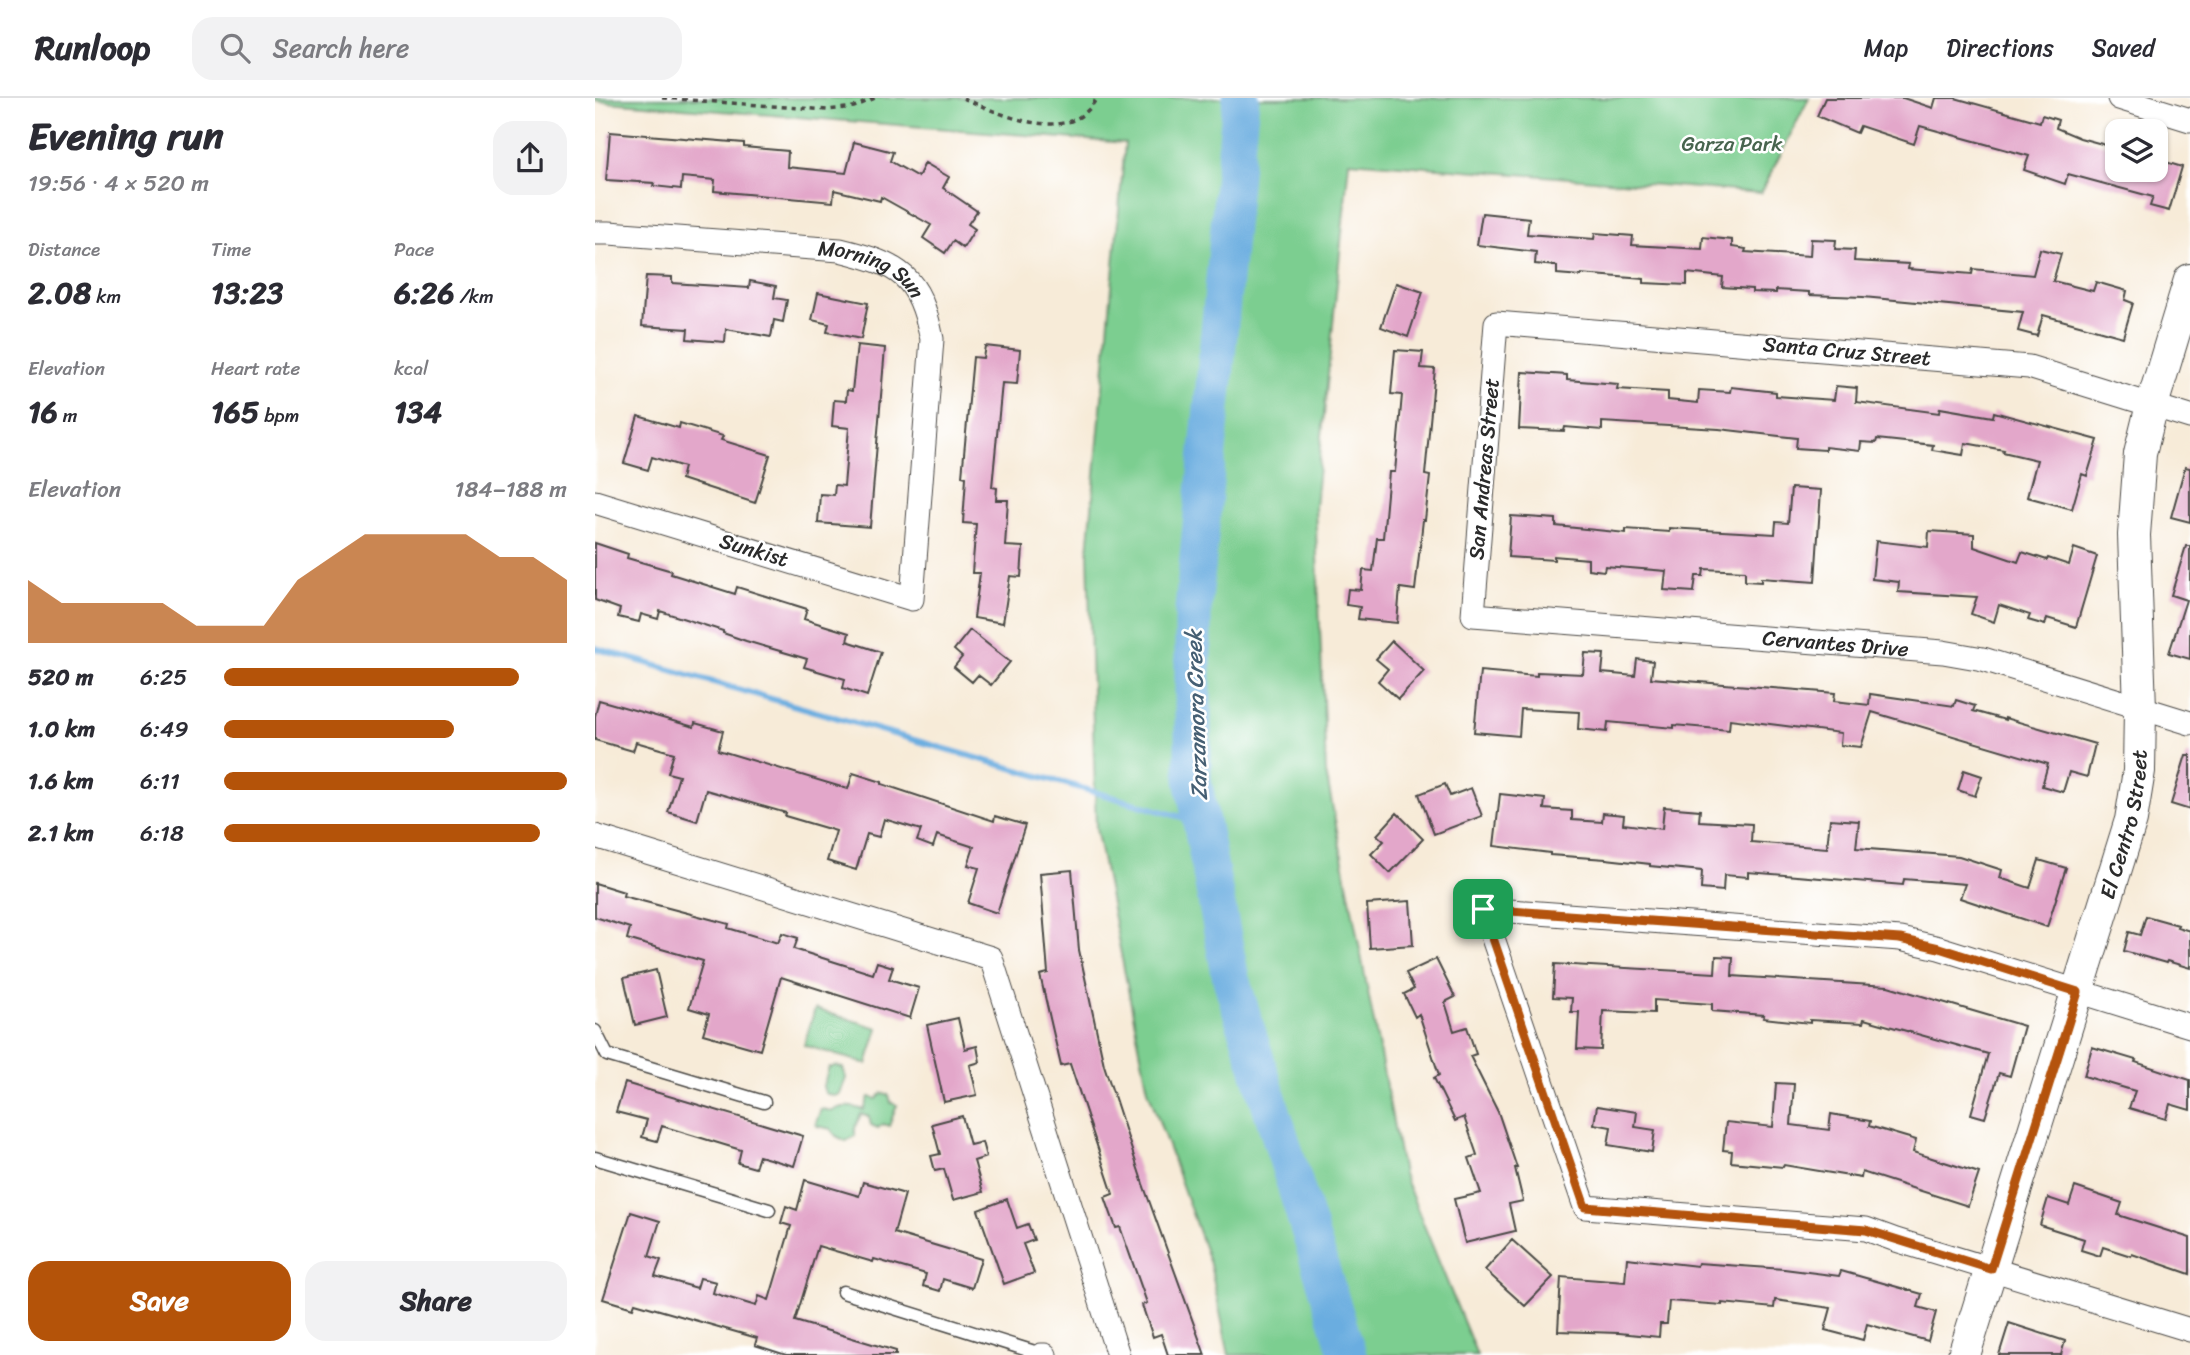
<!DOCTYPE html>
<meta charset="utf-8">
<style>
body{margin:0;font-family:Sriracha,sans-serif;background:#f2f2f3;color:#2b2b33;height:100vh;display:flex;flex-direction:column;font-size:26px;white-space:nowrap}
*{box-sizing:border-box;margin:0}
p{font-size:23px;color:#7c7c81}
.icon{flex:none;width:38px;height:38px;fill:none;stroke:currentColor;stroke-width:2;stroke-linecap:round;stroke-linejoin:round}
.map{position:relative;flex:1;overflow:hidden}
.details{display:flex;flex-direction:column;background:#fff;width:595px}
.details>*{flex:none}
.controls{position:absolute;left:1510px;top:21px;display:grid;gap:14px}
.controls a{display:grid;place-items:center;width:63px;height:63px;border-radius:14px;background:#fff;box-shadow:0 2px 5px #0004;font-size:35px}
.pin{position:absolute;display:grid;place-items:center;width:60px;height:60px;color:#fff;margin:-30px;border-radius:14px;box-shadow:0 4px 10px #0006}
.round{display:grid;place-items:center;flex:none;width:74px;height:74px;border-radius:21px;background:#f2f2f3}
.summary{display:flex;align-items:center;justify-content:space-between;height:119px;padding:0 28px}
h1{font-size:38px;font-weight:700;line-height:52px}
.figures{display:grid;grid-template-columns:repeat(3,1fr);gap:10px;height:119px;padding:7px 28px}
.figures div{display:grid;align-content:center}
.figures b{font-size:30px;font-weight:700}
.figures small{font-size:19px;font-weight:400}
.figures p{font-size:19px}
.chart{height:196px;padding:14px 28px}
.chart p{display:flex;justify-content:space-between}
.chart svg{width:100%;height:126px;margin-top:7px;fill:#b45309;opacity:.7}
.button{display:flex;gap:14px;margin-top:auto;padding:14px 28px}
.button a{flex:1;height:80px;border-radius:21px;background:#b45309;color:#fff;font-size:28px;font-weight:700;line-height:80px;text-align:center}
.button a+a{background:#f2f2f3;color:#2b2b33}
ul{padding:0 28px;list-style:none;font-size:23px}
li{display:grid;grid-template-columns:112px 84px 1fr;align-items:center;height:52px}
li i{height:18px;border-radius:9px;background:#b45309}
header{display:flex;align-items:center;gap:42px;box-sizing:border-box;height:98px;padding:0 35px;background:#fff;border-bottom:2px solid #e1e1e2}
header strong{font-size:33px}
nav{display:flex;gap:38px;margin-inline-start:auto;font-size:24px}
.search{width:490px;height:63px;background:#f2f2f3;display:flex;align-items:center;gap:18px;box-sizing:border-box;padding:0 24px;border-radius:21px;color:#7c7c81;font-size:26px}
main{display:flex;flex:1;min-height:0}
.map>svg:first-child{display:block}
.green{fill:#7cce90;stroke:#547c5e;stroke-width:2}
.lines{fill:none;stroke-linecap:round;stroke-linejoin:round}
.stream{stroke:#6bade0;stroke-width:6}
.river{stroke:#6bade0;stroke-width:37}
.building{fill:#e3a7ca}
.lane-casing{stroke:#4a4845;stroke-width:15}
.street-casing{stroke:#4a4845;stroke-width:25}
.secondary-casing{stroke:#4a4845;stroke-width:34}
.path{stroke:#4a4845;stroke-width:3.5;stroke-dasharray:5 5;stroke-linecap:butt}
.lane{stroke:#fff;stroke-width:12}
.street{stroke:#fff;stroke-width:23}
.secondary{stroke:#fff;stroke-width:32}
.route-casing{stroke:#fff;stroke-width:14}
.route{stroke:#b45309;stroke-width:9}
.labels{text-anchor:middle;stroke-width:5;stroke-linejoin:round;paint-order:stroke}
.park-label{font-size:21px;fill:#47644e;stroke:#fff}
.street-label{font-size:21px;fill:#2b2b2b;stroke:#fff}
.water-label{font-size:23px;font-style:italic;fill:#455f73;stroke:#fff}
</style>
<header>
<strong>Runloop</strong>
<div class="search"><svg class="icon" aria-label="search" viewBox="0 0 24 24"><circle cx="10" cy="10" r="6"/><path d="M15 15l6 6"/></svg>Search here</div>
<nav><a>Map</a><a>Directions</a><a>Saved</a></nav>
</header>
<main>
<section class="details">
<div class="summary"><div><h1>Evening run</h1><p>19:56 · 4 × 520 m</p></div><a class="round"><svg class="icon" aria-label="share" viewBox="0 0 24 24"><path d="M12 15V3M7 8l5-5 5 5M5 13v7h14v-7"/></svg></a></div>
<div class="figures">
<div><p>Distance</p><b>2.08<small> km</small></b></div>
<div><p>Time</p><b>13:23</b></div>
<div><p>Pace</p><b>6:26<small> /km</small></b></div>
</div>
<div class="figures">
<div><p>Elevation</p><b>16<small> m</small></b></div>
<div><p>Heart rate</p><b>165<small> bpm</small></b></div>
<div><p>kcal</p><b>134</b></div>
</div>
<div class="chart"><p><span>Elevation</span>184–188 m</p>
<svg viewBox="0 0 160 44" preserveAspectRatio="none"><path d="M0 44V22L10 30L20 30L30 30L40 30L50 38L60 38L70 38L80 22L90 14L100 6L110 6L120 6L130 6L140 14L150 14L160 22V44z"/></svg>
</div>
<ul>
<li><b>520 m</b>6:25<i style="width:86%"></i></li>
<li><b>1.0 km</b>6:49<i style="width:67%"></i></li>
<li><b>1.6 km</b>6:11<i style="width:100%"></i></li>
<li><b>2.1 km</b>6:18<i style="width:92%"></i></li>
</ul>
<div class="button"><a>Save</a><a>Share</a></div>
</section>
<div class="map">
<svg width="1595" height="1257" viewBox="0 0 1595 1257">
<rect width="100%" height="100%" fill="#fff"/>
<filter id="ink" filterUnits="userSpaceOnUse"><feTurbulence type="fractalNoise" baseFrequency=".0143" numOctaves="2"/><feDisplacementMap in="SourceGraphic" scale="14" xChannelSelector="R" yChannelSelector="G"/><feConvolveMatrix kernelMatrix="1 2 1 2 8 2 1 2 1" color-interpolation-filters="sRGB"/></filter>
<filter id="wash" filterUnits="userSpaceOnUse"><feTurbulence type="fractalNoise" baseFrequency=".00686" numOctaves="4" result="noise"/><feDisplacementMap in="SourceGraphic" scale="28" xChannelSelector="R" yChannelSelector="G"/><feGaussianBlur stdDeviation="1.57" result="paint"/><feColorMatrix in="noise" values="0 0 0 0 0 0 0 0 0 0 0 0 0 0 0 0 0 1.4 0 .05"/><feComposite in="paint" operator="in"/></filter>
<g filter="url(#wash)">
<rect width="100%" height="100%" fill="#f7ebd8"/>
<path class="green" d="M0,0H1214L1166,95L754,63L720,409L731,675L808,1076L882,1257H634L615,1166L553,992L501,730L493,454L530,45L0,3Z
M220,911L283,930L272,966L209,947Z
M241,968L248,970L251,980L245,996L240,998L230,995L228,988L234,970Z
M287,995L294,997L296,1005L302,1007L294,1028L288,1026L283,1030L276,1027L274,1019L266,1016L260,1030V1038L251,1043L241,1038L236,1031L222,1028L221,1024L226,1011L237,1013C248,1007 257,1008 269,1012L274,999L282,1001Z"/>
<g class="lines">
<path class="stream" d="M0,550L607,725"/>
<path class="river" d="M646,0L598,513V681L636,881L753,1257"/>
</g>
<g id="blocks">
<path class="building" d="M1230,0H1308L1338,10L1341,0H1360L1445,24L1447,17L1463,22L1461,30L1485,40L1522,50V72H1561V61L1587,69L1574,113L1555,108L1558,99L1473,76L1470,86L1429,72L1434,58L1325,28L1319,46L1265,28L1262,35L1222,18Z
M15,34L149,45V49L193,53L192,69L251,75L259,44L298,54L295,63L323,79L330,65L354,79L348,90L382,113L373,126L380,131L368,150L358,143L350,155L328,140L336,127L286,99L285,103L239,92L238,104L119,93L120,82L87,79L86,91L58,88L59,85L11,82Z
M887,115L934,120L932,136L999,141L1000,135L1038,138L1037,147L1107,151L1108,139L1137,142V149L1151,151L1150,154L1215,158L1216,141L1241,142L1240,151L1260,152L1259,163L1314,166L1313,171L1377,176L1378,171L1438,177L1445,151L1466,156L1458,183L1498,193L1501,184L1532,193L1530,202L1538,205L1528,239L1448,217L1442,238L1423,233L1428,214L1268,199L1214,197V194L1181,192V195L1157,194V191L1127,189L1128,179L1092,175V187L1049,185V181L986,176V178L962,176V168L940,166L941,154L882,147Z
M51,178L77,179V185L154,190L155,183L181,188L179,200L192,202L188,224L179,222L176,239L131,231L130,244L92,241L93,231L47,228Z
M801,185L828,194L813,239L786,229Z
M223,195L273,205L266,241L232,234L234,226L217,222Z
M262,247L290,250L275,429L223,425L225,396L239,397L240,387L249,388L254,330L237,328L239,302L251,303L252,292L257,293Z
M390,248L425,252L422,286L407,285L397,389L402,390L401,402H413L410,448L428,449L426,479L415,478L408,525L379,520L385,475H377L381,426L368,425L371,379L367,378L378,259L388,260Z
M800,252L828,254L826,270L840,271L830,377L835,378L830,422H828L820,492L805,490L802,525L763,521L765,509L751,507L753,491L766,492L768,472L778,473L782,440H788L794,374H800L807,297L796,296Z
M927,274L972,277V282L1023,286L1022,291L1073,294V302L1103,305L1104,292L1135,294L1136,289L1181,294V298L1239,302L1241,288L1262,290L1261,304L1344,315L1345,310L1398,319L1399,314L1503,342L1492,378L1487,376L1477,411L1432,399L1442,362L1408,354L1409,352L1370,345L1368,357L1337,352L1338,347L1282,341L1281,345L1266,344L1265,353L1230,349V352L1201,350L1202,340L1124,331L1007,324V332L970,329L969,333L924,331Z
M43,318L84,330L85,325L128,338L126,342L175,357L160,405L86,381L89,369L57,359L53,372L29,365Z
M1590,369L1595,370V424L1576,419Z
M1196,390L1226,392L1220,484L1166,480V484L1150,483V473L1109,471L1108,478H1101L1099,494L1069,492L1071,473L1010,468L1009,473L993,471V461L959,458V462L913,459L916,418L961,421V428L1031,435V431L1074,434V430L1180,436L1181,424L1193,425Z
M1334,433L1379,436V449L1423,464L1427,454L1452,462L1453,460L1474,467L1479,450L1502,458L1481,529L1452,520L1450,527L1433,522L1435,517L1404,507L1399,524L1376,516L1382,499L1303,494L1304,484L1277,481L1281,443L1333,449Z
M0,445L33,456L32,460L77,473L76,476L140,496L142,489L212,511L209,521L254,535L252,543L286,554L272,598L248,590L250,581L209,569L212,561L151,543L128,535V533L65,513L63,521L46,516L44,524L23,519L25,511L0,502Z
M1591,448H1595V561L1574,555L1591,502L1576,497Z
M375,532L415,564L396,587L383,577L377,584L359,569L367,559L359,552Z
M797,543L829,573L803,601L783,583L793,571L781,561Z
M990,555L1009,556L1007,575L1040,578L1042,561L1058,563L1056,580L1240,595L1239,603L1274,607L1275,596L1359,608L1361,602L1380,608L1378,613L1410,622V620L1500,646L1492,679L1474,674L1468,694L1447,688L1453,666L1277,614L1266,649L1245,647L1246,635L1135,621L1134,632L1079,627V630L1013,624L1012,634L983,631L984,614L926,611L924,638L879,634L885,573L942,578V574L988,576Z
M4,602L99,629L100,625L128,633L123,652L253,691L258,675L287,684V686L399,723L400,718L430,727L402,815L373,805L384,770L373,767L379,749L342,737L338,749L322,743L326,732L289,721L284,739L272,736L261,772L232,763L241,733L190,718L191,715L111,692L102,723L73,714L84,678L73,675L79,655L41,644L38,653L0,642V618Z
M1591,657H1595V712L1576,706Z
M1369,672L1387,678L1380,698L1363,692Z
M850,686L855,698L876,690L887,718L839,736L824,696Z
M905,696L950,701L949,711L977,713V722L1007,724L1008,715L1029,717L1028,726L1067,731L1069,709L1105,712L1104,723L1157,726L1156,744L1232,750L1235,721L1264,723L1261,750L1364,758L1407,772L1405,780L1435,790L1444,762L1471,770L1452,829L1365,800L1370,786L1309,781L1308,787L1153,774V779L1129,777L1128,793L1106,791L1107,773L1055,768V766L1011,761L955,757V755L899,748Z
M802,715L828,741L795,775L776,756L789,743L782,737Z
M477,772L484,852L509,967L548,1086L610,1257H573L566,1236L558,1239L547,1207L552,1205L525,1129L521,1130L510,1099L518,1096L475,966L466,968L445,877L453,875L445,775Z
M0,785L29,794L28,798L134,826L133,830L183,845L187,835L203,840L199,851L278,876L282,864L298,869L294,881L324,890L315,920L186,879L165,952L108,936L114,916L94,910L108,863L32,841L35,830L0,819Z
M815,803L818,847L775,850L772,806Z
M1551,818L1583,827L1582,829L1595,833V870L1572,863L1571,865L1529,853L1534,834L1545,837Z
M1121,858L1138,859L1137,878L1293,888L1429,928L1415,978L1404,975L1390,1020L1376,1016L1393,956L1269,921L1268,925L1215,922V925L1168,920L1169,917L1117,913V906L1059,902V915L1008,913L1006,952L982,951L984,914H976L977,900L958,899L960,866L1120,875Z
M841,861L860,899L850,904L859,933L872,929L881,956L875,958L903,1014L922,1070H920L928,1103L914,1106L920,1133L870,1145L859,1101L886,1095L874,1060L882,1057L869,1019L860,1023L839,980L844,977L824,916L820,919L809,896L819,891L811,875Z
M61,872L72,919L40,927L29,880Z
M363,920L370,951L382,948L385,964L375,967L382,997L349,1004L332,927Z
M1497,949L1541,962L1540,964L1595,982V1012L1575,1006L1571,1021L1534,1010L1540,993L1489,978Z
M30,985L208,1038L199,1068L164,1058L160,1070L143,1065L146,1052L67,1028L62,1043L47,1039L52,1022L21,1014Z
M1181,985L1199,986L1196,1027L1234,1032L1236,1016L1275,1023L1274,1028L1321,1042L1318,1054L1384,1075L1373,1108L1267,1074L1266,1080L1189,1067L1188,1069L1136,1064L1137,1053L1128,1052L1131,1024L1178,1029Z
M1002,1008L1042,1014L1040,1029L1060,1032L1057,1054L1013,1047L1016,1029L999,1026Z
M367,1018L375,1047L387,1044L391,1059L379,1063L388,1094L358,1102L349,1071L340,1073L336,1058L345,1056L337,1026Z
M210,1082L264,1098L268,1084L310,1096L299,1135L386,1161L377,1190L348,1181L345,1193L328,1188L331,1176L279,1161L278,1164L223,1148L200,1223L301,1253V1257H191L160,1247L162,1240L40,1205L38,1210L8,1201L36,1114L65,1123L54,1158L66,1162L60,1178L102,1190L105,1180L121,1184L118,1195L161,1208L164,1198L174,1202L196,1128L186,1125L191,1108L202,1112Z
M1480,1089L1527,1105L1523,1117L1595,1140V1176L1537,1156L1536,1158L1508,1149L1505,1158L1486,1152L1489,1141L1445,1127L1453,1100L1474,1107Z
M412,1101L422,1130L433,1126L439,1142L428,1146L439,1175L409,1186L383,1112Z
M917,1142L958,1179L930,1208L890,1172Z
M1032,1160L1102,1168L1103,1165L1189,1171L1244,1178L1246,1173L1327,1196L1323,1209L1341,1214L1333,1243L1272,1226L1268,1242L1230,1232L1236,1210L1180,1202L1179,1210L1127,1205V1207L1074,1203L1072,1226H1065L1064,1239L1024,1235L963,1233L966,1179L1030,1184Z
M1414,1225L1470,1243L1466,1257H1404Z"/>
</g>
</g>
<g filter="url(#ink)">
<use href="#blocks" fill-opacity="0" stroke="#4a4845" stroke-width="2"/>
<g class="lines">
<g class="lane-casing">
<path id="lane" d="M0,933L12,957L169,1004
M0,1060L174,1112
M248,1194L446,1256"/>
</g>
<g class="street-casing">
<g id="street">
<path d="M1524,0L1595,22"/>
<path id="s1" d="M0,135H14L245,152C306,167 324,178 337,241L317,501L0,404"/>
<path id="s2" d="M1595,319L1434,269L901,225L878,517L1348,554L1388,561L1595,625"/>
<path d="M0,738L396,860L523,1257"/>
<path d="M1595,928L1344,850L1305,841L888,811L990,1109L1271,1131L1301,1142L1595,1232"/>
<path d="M446,1257H450"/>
</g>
</g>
<g class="secondary-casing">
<g id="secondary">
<path id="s3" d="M1369,1257L1536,722L1544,673L1545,610L1539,437L1545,356L1557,307L1595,182"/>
</g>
</g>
<path class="path" d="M67,0L233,12L259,9L280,0
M368,0C400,14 461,43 492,13C496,10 499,4 502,0"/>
<use href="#lane" class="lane"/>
<use href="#street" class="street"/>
<use href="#secondary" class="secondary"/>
</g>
</g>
<g class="lines" filter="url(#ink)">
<g class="route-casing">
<path id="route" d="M888,811L1305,841L1344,850L1483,894L1396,1171L1271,1132L990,1109Z"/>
</g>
<use href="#route" class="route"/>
</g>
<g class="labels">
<g class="park-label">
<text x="1137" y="53">Garza Park</text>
</g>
<g class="street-label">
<text dy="7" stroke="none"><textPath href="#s1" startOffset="282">Morning Sun</textPath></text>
<text transform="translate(1252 253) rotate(5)" y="7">Santa Cruz Street</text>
<text transform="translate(889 371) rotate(-85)" y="7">San Andreas Street</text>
<text transform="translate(159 452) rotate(17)" y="7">Sunkist</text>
<text dy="7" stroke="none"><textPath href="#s2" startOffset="1360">Cervantes Drive</textPath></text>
<text dy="7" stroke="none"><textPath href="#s3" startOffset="555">El Centro Street</textPath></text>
</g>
<g class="water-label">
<text transform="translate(601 617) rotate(-92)" y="8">Zarzamora Creek</text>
</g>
</g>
</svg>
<div class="controls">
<a><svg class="icon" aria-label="layers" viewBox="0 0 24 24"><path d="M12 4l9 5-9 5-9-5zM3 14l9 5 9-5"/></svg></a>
</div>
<div class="pin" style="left:888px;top:811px;background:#1e9e55"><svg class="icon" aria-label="arrive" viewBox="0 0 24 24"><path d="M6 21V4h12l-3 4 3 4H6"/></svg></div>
</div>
</main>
